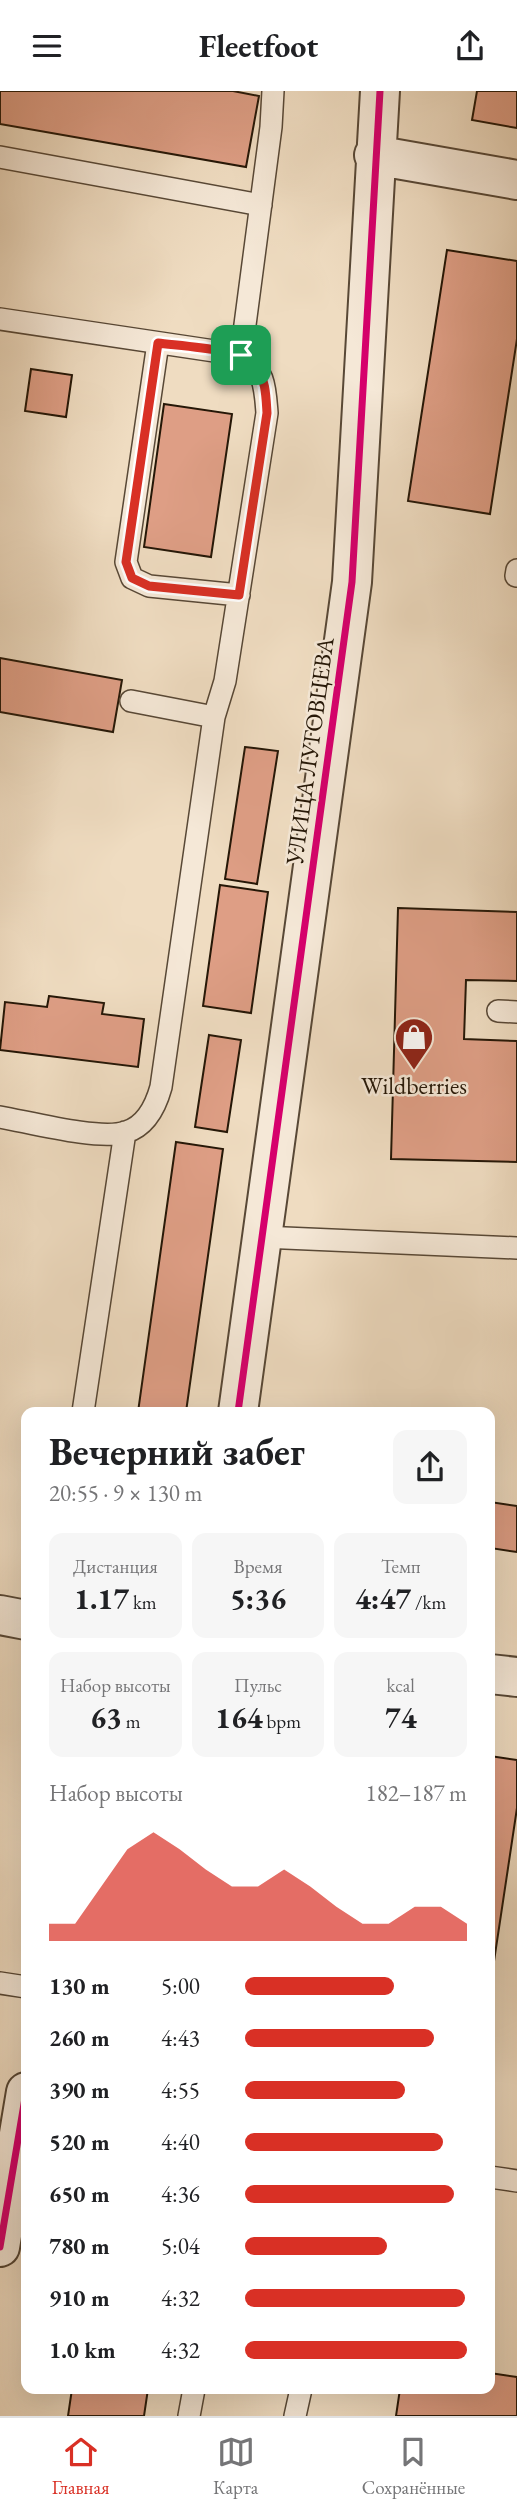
<!DOCTYPE html>
<html lang="ru">
<meta charset="utf-8">
<style>
body{margin:0;font-family:"EB Garamond",serif;background:#f6f6f6;color:#202124;height:100vh;display:flex;flex-direction:column;font-size:26px;white-space:nowrap}
*{box-sizing:border-box;margin:0}
p{font-size:23px;color:#757577}
.icon{flex:none;width:38px;height:38px;fill:none;stroke:currentColor;stroke-width:2;stroke-linecap:round;stroke-linejoin:round}
.map{position:relative;flex:1;overflow:hidden}
.panel{position:absolute;left:21px;top:1316px;width:474px;height:987px;display:flex;flex-direction:column;background:#fff;border-radius:14px;box-shadow:0 7px 28px #0002}
.panel>*{flex:none}
.pin{position:absolute;display:grid;place-items:center;width:60px;height:60px;color:#fff;margin:-30px;border-radius:14px;box-shadow:0 4px 10px #0006}
.round{display:grid;place-items:center;flex:none;width:74px;height:74px;border-radius:14px;background:#f6f6f6}
.overview{display:flex;align-items:center;justify-content:space-between;height:119px;padding:0 28px}
h1{font-size:38px;font-weight:700;line-height:52px}
.figures{display:grid;grid-template-columns:repeat(3,1fr);gap:10px;height:119px;padding:7px 28px}
.figures div{display:grid;align-content:center;border-radius:14px;background:#f6f6f6;text-align:center}
.figures b{font-size:30px;font-weight:700}
.figures small{font-size:19px;font-weight:400}
.figures p{font-size:19px}
.chart{height:196px;padding:14px 28px}
.chart p{display:flex;justify-content:space-between}
.chart svg{width:100%;height:126px;margin-top:7px;fill:#d93025;opacity:.7}
ul{padding:0 28px;list-style:none;font-size:23px}
li{display:grid;grid-template-columns:112px 84px 1fr;align-items:center;height:52px}
li i{height:18px;border-radius:9px;background:#d93025}
header{display:flex;justify-content:space-between;align-items:center;height:91px;padding:0 28px;background:#fff;font-size:32px;font-weight:700}
.tabs{display:flex;justify-content:space-around;align-items:center;height:98px;border-top:2px solid #e0e0e0;background:#fff;font-size:19px;color:#757577}
.tabs a{display:grid;justify-items:center;gap:4px}
.tabs .selected{color:#d93025}
.map>svg:first-child{display:block}
.building{fill:#de9e85;stroke:#251707;stroke-width:2}
.lines{fill:none;stroke-linecap:round;stroke-linejoin:round}
.service-casing{stroke:#584836;stroke-width:24}
.minor-casing{stroke:#584836;stroke-width:42}
.service{stroke:#f5e8d7;stroke-width:21}
.minor{stroke:#f5e8d7;stroke-width:38}
.cycleway-casing{stroke:#f5e8d7;stroke-width:11}
.cycleway{stroke:#d6006c;stroke-width:7}
.route-casing{stroke:#fff;stroke-width:14}
.route{stroke:#d93025;stroke-width:9}
.labels{text-anchor:middle;stroke-width:5;stroke-linejoin:round;paint-order:stroke}
.street-label{font-size:24px;fill:#251707;stroke:#f5e8d7}
.poi-label{font-size:24px;fill:#251707;stroke:#f5e8d7}
</style>
<header><svg class="icon" aria-label="menu" viewBox="0 0 24 24"><path d="M4 6h16M4 12h16M4 18h16"/></svg>Fleetfoot<svg class="icon" aria-label="share" viewBox="0 0 24 24"><path d="M12 15V3M7 8l5-5 5 5M5 13v7h14v-7"/></svg></header>
<div class="map">
<svg width="517" height="2325" viewBox="0 0 517 2325">
<rect width="100%" height="100%" fill="#efdcc1"/>
<filter id="stains"><feTurbulence type="fractalNoise" baseFrequency=".00286" numOctaves="4"/><feColorMatrix values="0 0 0 0 .2 0 0 0 0 .09 0 0 0 0 .02 0 0 0 .5 -.17"/></filter>
<radialGradient id="worn" r=".72"><stop offset=".6" stop-color="#630" stop-opacity="0"/><stop offset="1" stop-color="#630" stop-opacity=".3"/></radialGradient>
<path class="building" d="M0,0H233L259,5L246,76L0,33Z
M477,0H517V37L472,29Z
M447,159L517,170V248L490,423L408,410Z
M31,278L72,284L66,326L25,320Z
M164,313L232,323L211,466L144,456Z
M0,567L122,589L113,641L0,621Z
M245,656L278,660L257,793L225,788Z
M220,794L268,801L251,922L203,915Z
M398,817L517,821V890L466,889L464,948L517,950V1071L391,1068Z
M49,905L104,912L102,923L144,928L138,976L0,959L5,911L47,916Z
M209,944L241,949L227,1041L195,1036Z
M176,1051L223,1058L186,1321H138Z
M490,1411L517,1415V1461L490,1457Z
M490,1665L517,1669V1717L493,1877L490,1876Z
M490,2282L517,2286V2325H396L400,2298H490Z
M72,2298H148L144,2325H68Z"/>
<g class="lines">
<g class="service-casing">
<path id="service" d="M0,66L261,114
M0,228L241,264C265,279 265,296 267,322L225,590L214,626L161,996C156,1014 146,1035 126,1041C100,1050 29,1031 0,1026
M158,252L126,471L132,487L149,495L239,504
M241,264L271,36L273,0
M516,485L517,479
M131,610L214,626
M498,920L517,921
M262,1146L517,1157
M83,1321L125,1041
M0,1892L26,1896
M490,2086L517,2090
M189,2325L194,2298
M295,2325L301,2298"/>
</g>
<g class="minor-casing">
<path id="minor" d="M374,64L517,89
M238,1321L352,491L380,0
M0,1524L26,1529
M490,1583L517,1586
M0,2156L26,2001"/>
</g>
<use href="#service" class="service"/>
<use href="#minor" class="minor"/>
<g class="cycleway-casing">
<path id="cycleway" d="M238,1321L352,491L380,0
M0,2156L26,2001"/>
</g>
<use href="#cycleway" class="cycleway"/>
</g>
<g class="lines">
<g class="route-casing">
<path id="route" d="M158,252C179,255 245,258 256,275C266,289 266,306 267,322L239,504L149,495L132,487L126,471Z"/>
</g>
<use href="#route" class="route"/>
</g>
<defs>
<g id="shop-pin" transform="scale(2.0125)"><path d="M0 17L-7.5 6A9.5 9.5 0 1 1 7.5 6Z" fill="#8f2418" stroke="#f5e8d7"/><path d="M-5-2.5h2.3a2.7 3.5 0 0 1 5.4 0H5L5.5 6h-11ZM-1.5-2.5h3a1.5 2.3 0 0 0-3 0Z" fill="#fff"/></g>
</defs>
<g fill-rule="evenodd">
<use href="#shop-pin" x="414" y="946"/>
</g>
<g class="labels">
<g class="street-label">
<text transform="translate(310 660) rotate(-82)" y="8">УЛИЦА ЛУГОВЦЕВА</text>
</g>
<g class="poi-label">
<text x="414" y="1003">Wildberries</text>
</g>
</g>
<rect width="100%" height="100%" filter="url(#stains)"/>
<rect width="100%" height="100%" fill="url(#worn)"/>
</svg>
<div class="pin" style="left:241px;top:264px;background:#1e9e55"><svg class="icon" aria-label="arrive" viewBox="0 0 24 24"><path d="M6 21V4h12l-3 4 3 4H6"/></svg></div>
<section class="panel">
<div class="overview"><div><h1>Вечерний забег</h1><p>20:55 · 9 × 130 m</p></div><a class="round"><svg class="icon" aria-label="share" viewBox="0 0 24 24"><path d="M12 15V3M7 8l5-5 5 5M5 13v7h14v-7"/></svg></a></div>
<div class="figures">
<div><p>Дистанция</p><b>1.17<small> km</small></b></div>
<div><p>Время</p><b>5:36</b></div>
<div><p>Темп</p><b>4:47<small> /km</small></b></div>
</div>
<div class="figures">
<div><p>Набор высоты</p><b>63<small> m</small></b></div>
<div><p>Пульс</p><b>164<small> bpm</small></b></div>
<div><p>kcal</p><b>74</b></div>
</div>
<div class="chart"><p><span>Набор высоты</span>182–187 m</p>
<svg viewBox="0 0 160 44" preserveAspectRatio="none"><path d="M0 44V38L10 38L20 25L30 12L40 6L50 12L60 19L70 25L80 25L90 19L100 25L110 32L120 38L130 38L140 32L150 32L160 38V44z"/></svg>
</div>
<ul>
<li><b>130 m</b>5:00<i style="width:67%"></i></li>
<li><b>260 m</b>4:43<i style="width:85%"></i></li>
<li><b>390 m</b>4:55<i style="width:72%"></i></li>
<li><b>520 m</b>4:40<i style="width:89%"></i></li>
<li><b>650 m</b>4:36<i style="width:94%"></i></li>
<li><b>780 m</b>5:04<i style="width:64%"></i></li>
<li><b>910 m</b>4:32<i style="width:99%"></i></li>
<li><b>1.0 km</b>4:32<i style="width:100%"></i></li>
</ul>
</section>
</div>
<nav class="tabs">
<a class="selected"><svg class="icon" aria-label="home" viewBox="0 0 24 24"><path d="M3 11l9-7 9 7M6 9v11h12V9"/></svg>Главная</a>
<a><svg class="icon" aria-label="map" viewBox="0 0 24 24"><path d="M3 6l6-2 6 2 6-2v14l-6 2-6-2-6 2zM9 4v14M15 6v14"/></svg>Карта</a>
<a><svg class="icon" aria-label="saved" viewBox="0 0 24 24"><path d="M7 4h10v16l-5-4-5 4z"/></svg>Сохранённые</a>
</nav>
